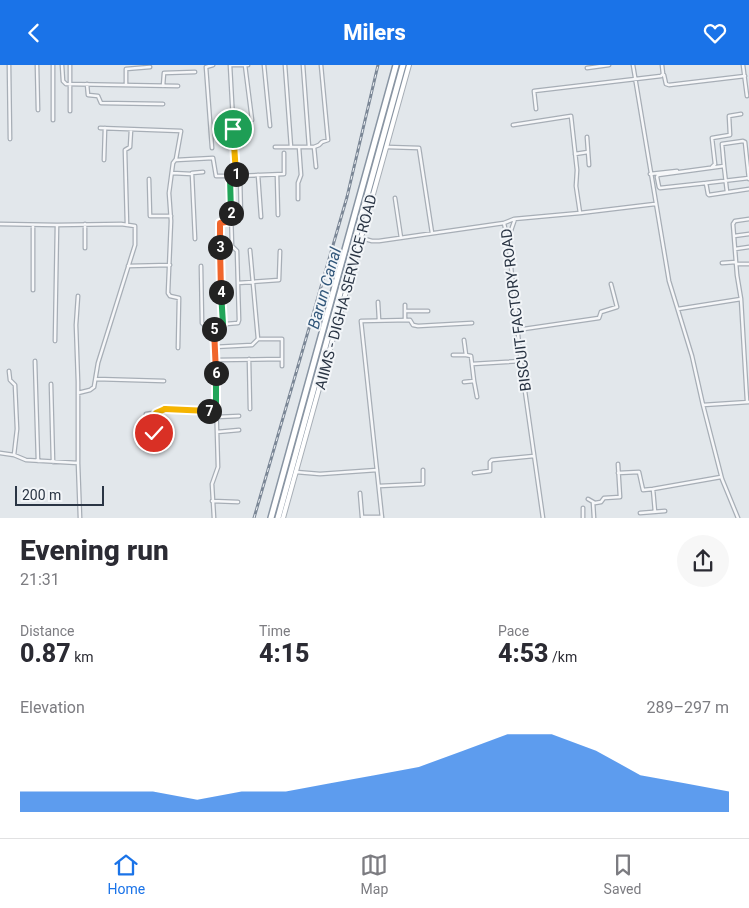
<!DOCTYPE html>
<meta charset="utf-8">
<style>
body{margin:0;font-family:Roboto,sans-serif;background:#f7f7f7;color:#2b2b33;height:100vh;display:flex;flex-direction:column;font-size:19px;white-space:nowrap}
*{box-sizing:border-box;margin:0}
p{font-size:16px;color:#7c7c81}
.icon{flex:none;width:28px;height:28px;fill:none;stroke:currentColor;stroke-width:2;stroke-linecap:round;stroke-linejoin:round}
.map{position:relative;height:453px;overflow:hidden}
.panel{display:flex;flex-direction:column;background:#fff;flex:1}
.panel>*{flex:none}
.scale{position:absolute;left:15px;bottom:12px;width:89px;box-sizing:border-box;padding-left:5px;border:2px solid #2a3544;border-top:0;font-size:14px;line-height:18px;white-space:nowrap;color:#2a3544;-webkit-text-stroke:4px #f2f5f8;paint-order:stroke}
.pin{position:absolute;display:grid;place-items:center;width:42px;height:42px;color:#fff;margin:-21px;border:2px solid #fff;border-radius:50%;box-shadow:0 1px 5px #0007}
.km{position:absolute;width:25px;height:25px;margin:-12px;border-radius:50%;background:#222;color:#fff;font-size:14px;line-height:25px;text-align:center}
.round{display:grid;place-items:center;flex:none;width:52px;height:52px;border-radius:26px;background:#f7f7f7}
.overview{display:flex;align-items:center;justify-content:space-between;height:85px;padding:0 20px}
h1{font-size:28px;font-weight:800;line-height:38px}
.metrics{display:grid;grid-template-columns:repeat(3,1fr);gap:8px;height:85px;padding:5px 20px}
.metrics div{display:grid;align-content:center}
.metrics b{font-size:25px;font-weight:800}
.metrics small{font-size:14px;font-weight:400}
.metrics p{font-size:14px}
.chart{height:140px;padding:10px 20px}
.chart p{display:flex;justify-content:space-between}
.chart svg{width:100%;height:90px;margin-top:5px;fill:#1a73e8;opacity:.7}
header{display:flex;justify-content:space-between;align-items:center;height:65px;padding:0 20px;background:#1a73e8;color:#fff;font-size:22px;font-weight:800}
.menu{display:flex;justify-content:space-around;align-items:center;height:70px;border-top:1px solid #e1e1e2;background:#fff;font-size:14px;color:#7c7c81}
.menu a{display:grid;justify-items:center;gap:2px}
.menu .on{color:#1a73e8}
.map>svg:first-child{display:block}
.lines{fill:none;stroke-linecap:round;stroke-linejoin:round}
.canal{stroke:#9db7cc;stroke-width:3}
.minor-casing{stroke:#a7aeb6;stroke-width:5}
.secondary-casing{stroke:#a7aeb6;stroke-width:6}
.motorway-casing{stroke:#8995a3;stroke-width:8}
.minor{stroke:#f6f7f9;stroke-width:2.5}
.secondary{stroke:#fff;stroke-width:4}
.motorway{stroke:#fff;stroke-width:5}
.rail-casing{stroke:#7b8796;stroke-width:3}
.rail{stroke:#f2f5f8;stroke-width:1;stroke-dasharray:4;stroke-linecap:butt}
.split-1-casing{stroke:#fff;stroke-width:10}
.split-2-casing{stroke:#fff;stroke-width:10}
.split-3-casing{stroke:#fff;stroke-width:10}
.split-4-casing{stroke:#fff;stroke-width:10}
.split-5-casing{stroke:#fff;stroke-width:10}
.split-6-casing{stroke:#fff;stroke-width:10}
.split-7-casing{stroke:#fff;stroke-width:10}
.split-8-casing{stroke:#fff;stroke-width:10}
.split-9-casing{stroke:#fff;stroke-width:10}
.split-1{stroke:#f5b400;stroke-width:6}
.split-2{stroke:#22a559;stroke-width:6}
.split-3{stroke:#f0652b;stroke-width:6}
.split-4{stroke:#f0652b;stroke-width:6}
.split-5{stroke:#22a559;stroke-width:6}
.split-6{stroke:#f0652b;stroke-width:6}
.split-7{stroke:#22a559;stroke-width:6}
.split-8{stroke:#f5b400;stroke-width:6}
.split-9{stroke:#f5b400;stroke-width:6}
.labels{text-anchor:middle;stroke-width:4;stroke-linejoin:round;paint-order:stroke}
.street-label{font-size:15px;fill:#2a3544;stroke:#f2f5f8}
.water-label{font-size:16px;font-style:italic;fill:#32577a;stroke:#f2f5f8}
</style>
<header><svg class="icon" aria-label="back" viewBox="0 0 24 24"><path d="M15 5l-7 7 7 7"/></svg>Milers<svg class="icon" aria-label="heart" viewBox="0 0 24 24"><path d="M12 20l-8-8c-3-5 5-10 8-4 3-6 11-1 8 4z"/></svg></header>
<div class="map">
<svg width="749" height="453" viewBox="0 0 749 453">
<rect width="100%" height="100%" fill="#e2e7eb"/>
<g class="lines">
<path class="canal" d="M292,387L399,0"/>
<g class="minor-casing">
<path id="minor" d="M9,0L10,74
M37,0L38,45
M62,0L63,16L66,19L178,21
M230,0L236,111
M230,0H248
M245,0L252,55
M264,0L270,61
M285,0L291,82
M303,0L309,82
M633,0L669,216L692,291L703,340L749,337
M743,0L747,31
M587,3L609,0
M664,10L666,19L669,20L745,11
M87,19L88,30L98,31L101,38L163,39
M126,19V4L150,2
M163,21L164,8L195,7
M536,44L534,26L661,11L663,9L662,0
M70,46V0
M53,55V0
M513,60L571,51L577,105L576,121L580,148
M100,63L181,66L176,94L173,98L169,128L171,156L168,228L170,231L179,233L178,283
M587,72L589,100
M275,82H314L319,80L322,77L328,75L321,0
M314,82L316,102
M387,82L419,83L432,168
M212,83L206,2L213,0
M575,89L588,87
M104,95L105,63
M176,95L213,93L216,111H230
M724,101L727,127
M712,102L715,99L712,73L730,70L729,51L741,49
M172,108L192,109L195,174
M192,108L203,107
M650,109L677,106
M240,110L241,153
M258,110L261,152
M277,110L278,150
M149,114L150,151H171
M749,114L745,77L743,76L722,79L724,101L658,110L657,112L659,122L660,123L706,118L708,129L709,130L749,124
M706,118L749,113
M395,133L401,173
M298,134V118L301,110L299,82
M0,159L57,160
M85,159V183
M33,160V225
M127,160L125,85L130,82L131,65
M734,171L749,169
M361,173L372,176H379L504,158
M508,174L515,154
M735,184L749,182
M250,185L258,274H282V301
M722,198L736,197
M736,199H749
M128,201L170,200
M201,201L202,258L204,260H214
M238,218L279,215L280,186
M78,231L76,260L78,317V398
M378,237L379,255
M405,240V255
M678,244L741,234
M405,246H428
M223,259L220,159L221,156H231
M517,265L599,253L601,247L617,242L611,219
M55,276L57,160L121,159L135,161V180L98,298L94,322L90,325L78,328
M214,282L252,280L258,274
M453,290H466
M249,294L250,344
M215,295L282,294
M35,296L38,396
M472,299L521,296
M9,306L10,315L15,320L17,364L14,390
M96,314L164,316
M474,316L477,332
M464,317L474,316L471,291L466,290L464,275
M51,319L53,397
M747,336L741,234L737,210L733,159L735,156L749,154
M703,340L722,414L738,453
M146,349L159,347L164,344L216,346
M216,352L239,351
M217,367L239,365
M154,368L156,348
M0,388L14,390L26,395L78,398L80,453
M296,407L320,409L377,405
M474,408L490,406V397L492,395L534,391
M618,408L639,407L643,425L653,424
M379,421L423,419V405
M360,428L362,452H382
M588,434L595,438L601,437L604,433L620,432L618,399
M212,436L238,437
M593,437L594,453
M583,443V453
M655,447L653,424L721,412
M640,448L665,446
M214,453L212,419L218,402L214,260L238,258L239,255L237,186L232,181L230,113L236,111L284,109V88
M382,453L361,256L410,255L413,260L418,261L472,258
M543,453L521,298L509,182L504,158L514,154L580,148L655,139"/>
</g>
<g class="secondary-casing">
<path id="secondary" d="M283,453L409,0"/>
</g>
<g class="motorway-casing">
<path id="motorway" d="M271,453L396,0
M278,453L403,0"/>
</g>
<use href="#minor" class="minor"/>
<use href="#secondary" class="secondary"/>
<use href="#motorway" class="motorway"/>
<g class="rail-casing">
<path id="rail" d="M254,453L347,132L378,0"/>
</g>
<use href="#rail" class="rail"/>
</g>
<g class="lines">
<g class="split-1-casing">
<path id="split-1" d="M233,64L236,109"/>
</g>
<g class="split-2-casing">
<path id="split-2" d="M231,148L230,113L231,111H236V109"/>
</g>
<g class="split-3-casing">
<path id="split-3" d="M220,182V158L232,156L231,148"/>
</g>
<g class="split-4-casing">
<path id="split-4" d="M220,182L221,227"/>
</g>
<g class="split-5-casing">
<path id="split-5" d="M214,264L215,259H223L221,227"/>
</g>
<g class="split-6-casing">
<path id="split-6" d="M214,264L216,308"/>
</g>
<g class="split-7-casing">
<path id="split-7" d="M209,346H216V308"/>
</g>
<g class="split-8-casing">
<path id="split-8" d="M165,344L209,346"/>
</g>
<g class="split-9-casing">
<path id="split-9" d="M154,368L156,348L165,344"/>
</g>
<use href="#split-1" class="split-1"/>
<use href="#split-2" class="split-2"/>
<use href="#split-3" class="split-3"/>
<use href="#split-4" class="split-4"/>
<use href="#split-5" class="split-5"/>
<use href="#split-6" class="split-6"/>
<use href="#split-7" class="split-7"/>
<use href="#split-8" class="split-8"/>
<use href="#split-9" class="split-9"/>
</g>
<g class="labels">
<g class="street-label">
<text transform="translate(346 227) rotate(-75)" y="5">AIIMS - DIGHA SERVICE ROAD</text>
<text transform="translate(516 245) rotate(-97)" y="5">BISCUIT FACTORY ROAD</text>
</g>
<g class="water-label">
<text transform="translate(324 223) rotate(-74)" y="6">Barun Canal</text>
</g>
</g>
</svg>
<div class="scale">200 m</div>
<div class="pin" style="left:233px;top:64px;background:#1e9e55"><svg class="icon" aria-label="arrive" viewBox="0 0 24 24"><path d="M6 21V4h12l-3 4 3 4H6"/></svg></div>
<div class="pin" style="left:154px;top:368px;background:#d93025"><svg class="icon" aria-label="check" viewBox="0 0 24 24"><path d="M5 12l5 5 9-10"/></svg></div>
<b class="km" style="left:236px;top:109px">1</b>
<b class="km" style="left:231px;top:148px">2</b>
<b class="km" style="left:220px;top:182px">3</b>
<b class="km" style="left:221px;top:227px">4</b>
<b class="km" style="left:214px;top:264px">5</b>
<b class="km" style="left:216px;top:308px">6</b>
<b class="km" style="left:209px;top:346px">7</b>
</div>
<section class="panel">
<div class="overview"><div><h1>Evening run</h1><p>21:31</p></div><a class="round"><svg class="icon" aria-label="share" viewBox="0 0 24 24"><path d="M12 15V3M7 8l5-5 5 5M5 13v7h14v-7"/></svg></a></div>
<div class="metrics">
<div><p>Distance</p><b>0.87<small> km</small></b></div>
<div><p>Time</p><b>4:15</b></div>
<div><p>Pace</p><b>4:53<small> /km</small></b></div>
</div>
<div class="chart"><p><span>Elevation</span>289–297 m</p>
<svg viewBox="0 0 160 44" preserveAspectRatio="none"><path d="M0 44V34L10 34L20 34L30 34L40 38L50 34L60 34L70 30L80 26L90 22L100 14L110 6L120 6L130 14L140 26L150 30L160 34V44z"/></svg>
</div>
</section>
<nav class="menu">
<a class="on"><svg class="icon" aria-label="home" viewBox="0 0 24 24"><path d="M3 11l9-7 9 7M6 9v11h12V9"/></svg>Home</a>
<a><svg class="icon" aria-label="map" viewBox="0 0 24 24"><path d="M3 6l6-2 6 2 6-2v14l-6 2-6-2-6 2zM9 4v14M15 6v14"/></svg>Map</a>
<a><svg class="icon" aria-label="saved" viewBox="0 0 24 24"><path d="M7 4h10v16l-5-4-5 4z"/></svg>Saved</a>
</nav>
